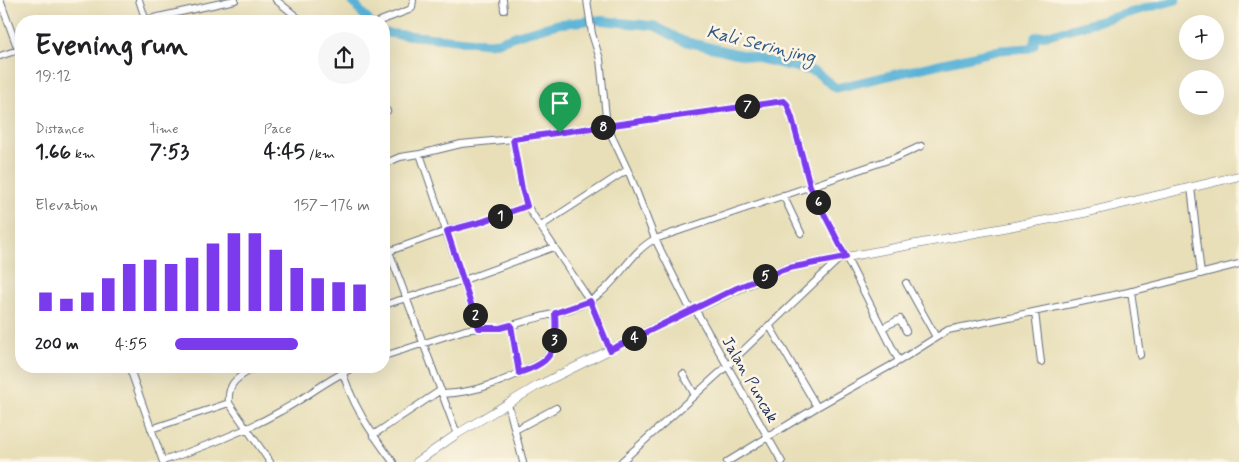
<!DOCTYPE html>
<meta charset="utf-8">
<style>
body{margin:0;font-family:Mynerve,sans-serif;background:#f6f6f6;color:#202124;height:100vh;display:flex;flex-direction:column;font-size:19px;white-space:nowrap}
*{box-sizing:border-box;margin:0}
p{font-size:16px;color:#757577}
.icon{flex:none;width:28px;height:28px;fill:none;stroke:currentColor;stroke-width:2;stroke-linecap:round;stroke-linejoin:round}
.map{position:relative;flex:1;overflow:hidden}
.details{position:absolute;left:15px;top:15px;width:375px;height:358px;display:flex;flex-direction:column;background:#fff;border-radius:20px;box-shadow:0 5px 20px #0002}
.details>*{flex:none}
.tools{position:absolute;left:1179px;top:15px;display:grid;gap:10px}
.tools a{display:grid;place-items:center;width:45px;height:45px;border-radius:50%;background:#fff;box-shadow:0 5px 20px #0002;font-size:25px}
.pin{position:absolute;display:grid;place-items:center;width:42px;height:42px;color:#fff;margin:-51px -21px;border-radius:50% 50% 50% 0;rotate:-45deg;box-shadow:0 0 5px #0007}
.pin .icon{rotate:45deg}
.km{position:absolute;width:25px;height:25px;margin:-12px;border-radius:50%;background:#222;color:#fff;font-size:14px;line-height:25px;text-align:center}
.round{display:grid;place-items:center;flex:none;width:52px;height:52px;border-radius:26px;background:#f6f6f6}
.summary{display:flex;align-items:center;justify-content:space-between;height:85px;padding:0 20px}
h1{font-size:28px;font-weight:700;line-height:38px}
.stats{display:grid;grid-template-columns:repeat(3,1fr);gap:8px;height:85px;padding:5px 20px}
.stats div{display:grid;align-content:center}
.stats b{font-size:21px;font-weight:700}
.stats small{font-size:14px;font-weight:400}
.stats p{font-size:14px}
.chart{height:140px;padding:10px 20px}
.chart p{display:flex;justify-content:space-between}
.chart svg{width:100%;height:90px;margin-top:5px;stroke:#7c3aed;stroke-width:6}
ul{padding:0 20px;list-style:none;font-size:16px}
li{display:grid;grid-template-columns:80px 60px 1fr;align-items:center;height:38px}
li i{height:12px;border-radius:6px;background:#7c3aed}
.map>svg:first-child{display:block}
.lines{fill:none;stroke-linecap:round;stroke-linejoin:round}
.river{stroke:#5ab3d7;stroke-width:9}
.minor-casing{stroke:#636d7e;stroke-width:8}
.major-casing{stroke:#636d7e;stroke-width:9}
.minor{stroke:#fff;stroke-width:6}
.major{stroke:#fff;stroke-width:8}
.route-casing{stroke:#fff;stroke-width:10}
.route{stroke:#7c3aed;stroke-width:6}
.labels{text-anchor:middle;stroke-width:5;stroke-linejoin:round;paint-order:stroke}
.street-label{font-size:16px;fill:#1b2f5e;stroke:#fcf5e5}
.water-label{font-size:18px;font-style:italic;fill:#2e5782;stroke:#fcf5e5}
</style>
<div class="map">
<svg width="1239" height="462" viewBox="0 0 1239 462">
<rect width="100%" height="100%" fill="#fcf5e5"/>
<filter id="ink" filterUnits="userSpaceOnUse"><feTurbulence type="fractalNoise" baseFrequency=".02" numOctaves="2"/><feDisplacementMap in="SourceGraphic" scale="10" xChannelSelector="R" yChannelSelector="G"/><feConvolveMatrix kernelMatrix="1 2 1 2 8 2 1 2 1" color-interpolation-filters="sRGB"/></filter>
<filter id="wash" filterUnits="userSpaceOnUse"><feTurbulence type="fractalNoise" baseFrequency=".0096" numOctaves="4" result="noise"/><feDisplacementMap in="SourceGraphic" scale="20" xChannelSelector="R" yChannelSelector="G"/><feGaussianBlur stdDeviation="1.12" result="paint"/><feColorMatrix in="noise" values="0 0 0 0 0 0 0 0 0 0 0 0 0 0 0 0 0 1.4 0 .05"/><feComposite in="paint" operator="in"/></filter>
<g filter="url(#wash)">
<rect width="100%" height="100%" fill="#e8dfb9"/>
<g class="lines">
<path class="river" d="M351,0L369,21
M384,33L488,43L498,42L521,34L558,24L596,20L655,26L683,41L816,72L836,88L1000,50L1030,48L1034,45L1035,37L1052,34L1176,0"/>
</g>
</g>
<g filter="url(#ink)">
<g class="lines">
<g class="minor-casing">
<path id="minor" d="M0,0L21,58
M139,0L146,21
M276,0L302,21
M503,0L504,10
M587,0L592,34L600,59L607,126L630,175L655,239L691,311
M140,21L235,0
M380,21L409,10L412,7L413,0
M0,56L18,50
M384,113L387,111
M513,139L522,189L527,206L590,301L610,350
M420,154L479,328
M384,164L400,157L420,154L461,144L513,139L784,101L787,104L792,118L810,186L899,361
M1191,187L1201,274
M783,195L801,233
M541,226L627,170
M384,238L457,434
M384,253L449,230L481,222L527,206
M906,283L936,337
M1131,291L1140,355
M384,305L464,280L554,247
M695,309L782,462
M1035,312L1041,362
M511,325L519,373
M769,325L817,407
M882,328L900,319L906,331
M384,356L465,330C477,327 488,329 499,328C511,326 522,322 533,319C555,313 580,309 598,295C620,279 631,251 655,239L897,157L921,146
M129,366L163,462
M341,366C350,402 371,433 393,462
M683,374L695,395
M442,394C479,393 511,378 544,361C556,348 556,330 555,313
M229,403C227,380 240,377 257,366
M508,404L523,462
M151,429L229,403L270,462
M515,430L556,408
M373,435L441,390
M163,461C203,447 244,432 281,411C307,397 329,378 357,366
M621,462L727,366L839,259
M727,462L817,407L899,361L948,330L1133,291L1239,264"/>
</g>
<g class="major-casing">
<path id="major" d="M417,462L457,434L537,386L652,329L771,274L789,268L889,249L1084,213L1239,176"/>
</g>
<use href="#minor" class="minor"/>
<use href="#major" class="major"/>
</g>
</g>
<g class="lines" filter="url(#ink)">
<g class="route-casing">
<path id="route" d="M784,101L787,104L792,118L810,186L846,257L789,268L771,274L737,288L610,350L590,301L555,313C556,328 557,351 544,361C537,367 527,370 519,373L511,325L500,328H479L447,231L481,222L527,206L522,189L513,139Z"/>
</g>
<use href="#route" class="route"/>
</g>
<g class="labels">
<g class="street-label">
<text transform="translate(751 379) rotate(60)" y="6">Jalan Puncak</text>
</g>
<g class="water-label">
<text transform="translate(761 44) rotate(14)" y="6">Kali Serinjing</text>
</g>
</g>
</svg>
<div class="tools">
<a>+</a>
<a>−</a>
</div>
<div class="pin" style="left:560px;top:133px;background:#1e9e55"><svg class="icon" aria-label="arrive" viewBox="0 0 24 24"><path d="M6 21V4h12l-3 4 3 4H6"/></svg></div>
<b class="km" style="left:500px;top:216px">1</b>
<b class="km" style="left:475px;top:315px">2</b>
<b class="km" style="left:554px;top:340px">3</b>
<b class="km" style="left:634px;top:338px">4</b>
<b class="km" style="left:765px;top:276px">5</b>
<b class="km" style="left:818px;top:202px">6</b>
<b class="km" style="left:747px;top:106px">7</b>
<b class="km" style="left:603px;top:127px">8</b>
<section class="details">
<div class="summary"><div><h1>Evening run</h1><p>19:12</p></div><a class="round"><svg class="icon" aria-label="share" viewBox="0 0 24 24"><path d="M12 15V3M7 8l5-5 5 5M5 13v7h14v-7"/></svg></a></div>
<div class="stats">
<div><p>Distance</p><b>1.66<small> km</small></b></div>
<div><p>Time</p><b>7:53</b></div>
<div><p>Pace</p><b>4:45<small> /km</small></b></div>
</div>
<div class="chart"><p><span>Elevation</span>157–176 m</p>
<svg viewBox="0 0 160 44" preserveAspectRatio="none"><path d="M5 44V35M15 44V38M25 44V35M35 44V28M45 44V21M55 44V19M65 44V21M75 44V18M85 44V11M95 44V6M105 44V6M115 44V14M125 44V23M135 44V28M145 44V30M155 44V31"/></svg>
</div>
<ul>
<li><b>200 m</b>4:55<i style="width:63%"></i></li>
</ul>
</section>
</div>
